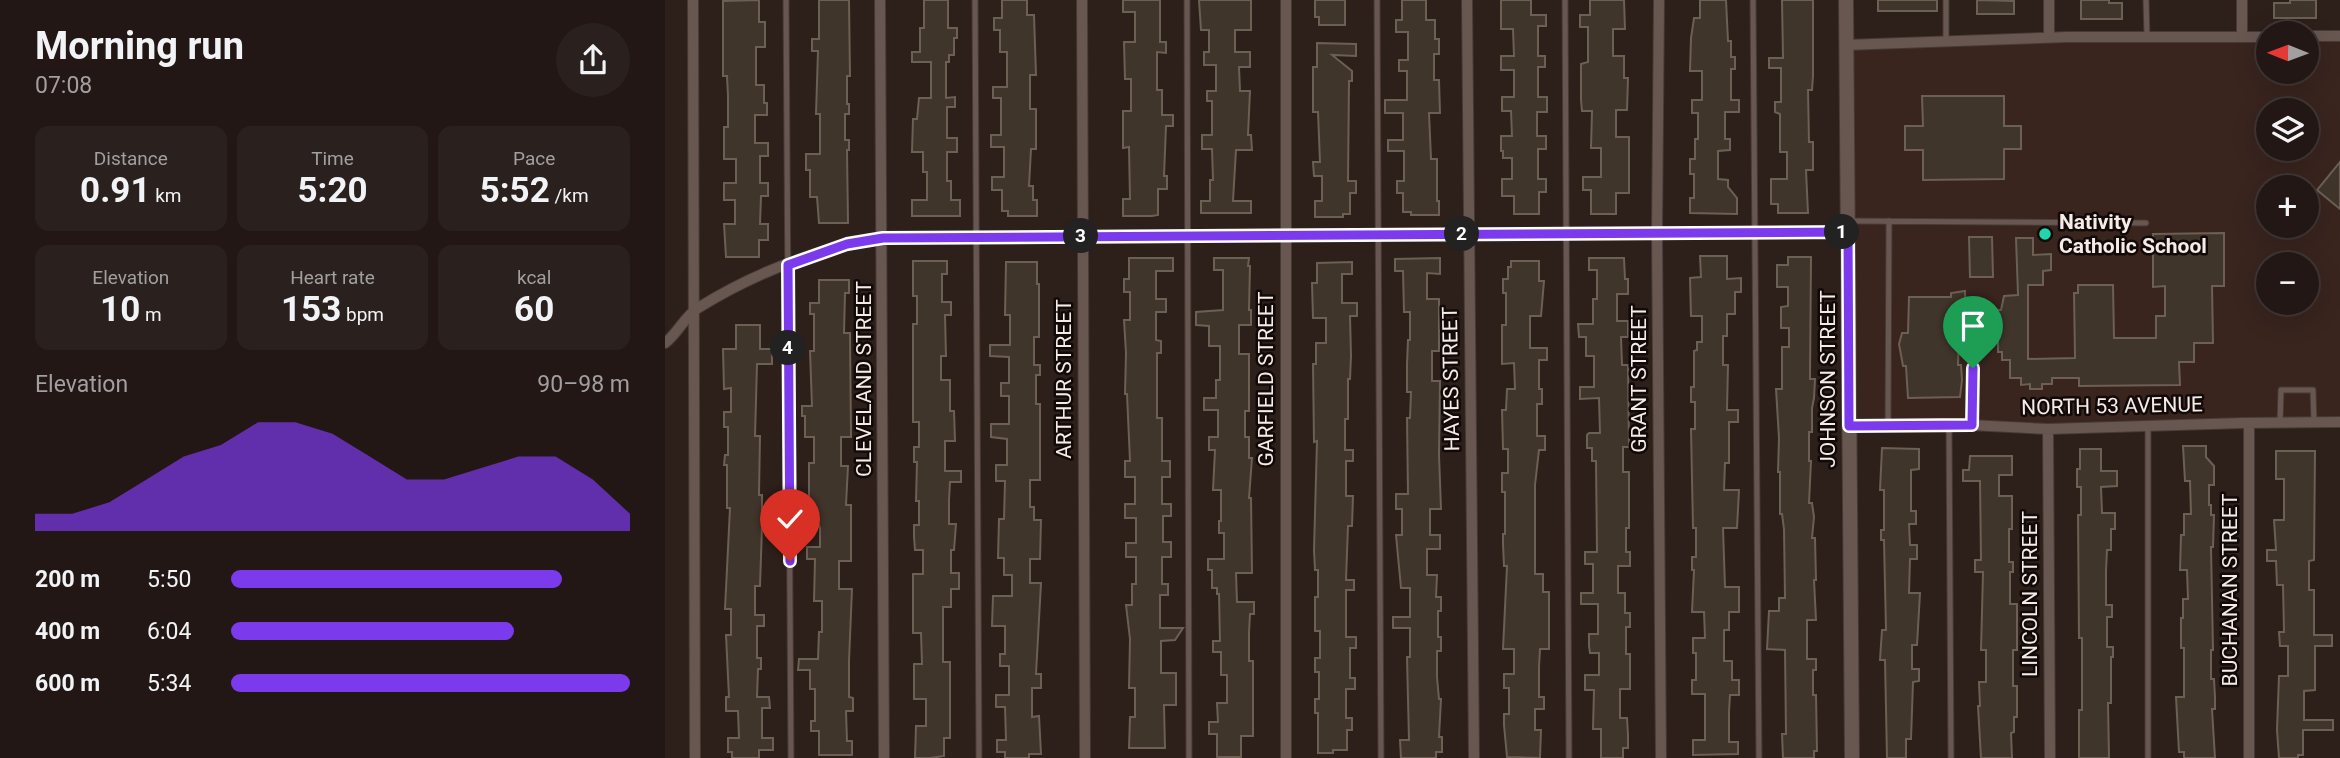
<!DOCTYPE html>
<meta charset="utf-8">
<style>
body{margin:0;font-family:Roboto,sans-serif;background:#2a201d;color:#f1f3f6;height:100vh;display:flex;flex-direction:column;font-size:26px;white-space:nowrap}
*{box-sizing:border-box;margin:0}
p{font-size:23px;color:#a29fa0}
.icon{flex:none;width:38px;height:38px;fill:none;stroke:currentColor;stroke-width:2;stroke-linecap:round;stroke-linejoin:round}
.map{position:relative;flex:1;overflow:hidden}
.side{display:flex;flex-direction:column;background:#221714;width:665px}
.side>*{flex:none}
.needle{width:46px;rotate:271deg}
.fabs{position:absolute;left:1591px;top:21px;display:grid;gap:14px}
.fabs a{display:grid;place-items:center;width:63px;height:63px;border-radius:50%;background:#221714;box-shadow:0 7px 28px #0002,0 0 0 2px #3f3634;font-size:35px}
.pin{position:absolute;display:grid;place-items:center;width:60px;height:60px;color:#fff;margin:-72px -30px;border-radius:50% 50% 50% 0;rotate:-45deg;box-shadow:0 0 7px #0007}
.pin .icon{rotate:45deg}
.km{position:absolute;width:35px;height:35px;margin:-18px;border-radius:50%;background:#222;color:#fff;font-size:19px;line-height:35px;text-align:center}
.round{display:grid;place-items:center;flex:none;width:74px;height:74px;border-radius:37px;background:#2a201d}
.overview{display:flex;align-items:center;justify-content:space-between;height:119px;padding:0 35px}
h1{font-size:38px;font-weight:700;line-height:52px}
.metrics{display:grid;grid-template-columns:repeat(3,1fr);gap:10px;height:119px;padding:7px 35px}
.metrics div{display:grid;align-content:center;border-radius:14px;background:#2a201d;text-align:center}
.metrics b{font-size:35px;font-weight:700}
.metrics small{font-size:19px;font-weight:400}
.metrics p{font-size:19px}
.chart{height:196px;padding:14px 35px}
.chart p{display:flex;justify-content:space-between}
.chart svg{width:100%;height:126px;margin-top:7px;fill:#7c3aed;opacity:.7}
ul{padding:0 35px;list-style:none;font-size:23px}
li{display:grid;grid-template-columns:112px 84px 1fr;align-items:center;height:52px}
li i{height:18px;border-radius:9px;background:#7c3aed}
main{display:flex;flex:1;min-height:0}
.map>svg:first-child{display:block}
.built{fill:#39241e;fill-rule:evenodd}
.building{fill:#40352a;stroke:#6c5f54;stroke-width:2}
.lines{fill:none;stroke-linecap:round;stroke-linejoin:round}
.service-casing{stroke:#463a37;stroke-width:7}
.minor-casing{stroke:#463a37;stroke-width:12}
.tertiary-casing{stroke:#463a37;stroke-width:16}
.service{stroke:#685651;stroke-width:5}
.minor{stroke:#685651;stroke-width:10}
.tertiary{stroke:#685651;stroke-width:14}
.route-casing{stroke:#fff;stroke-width:14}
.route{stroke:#7c3aed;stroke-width:9}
.poi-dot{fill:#23d5af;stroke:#110a08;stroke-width:2.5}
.labels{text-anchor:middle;stroke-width:5;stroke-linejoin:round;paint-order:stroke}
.poi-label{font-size:21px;font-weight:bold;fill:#f5ebe7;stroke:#110a08;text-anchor:start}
.street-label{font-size:21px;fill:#f5ebe7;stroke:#110a08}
</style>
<main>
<section class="side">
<div class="overview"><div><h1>Morning run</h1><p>07:08</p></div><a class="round"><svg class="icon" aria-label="share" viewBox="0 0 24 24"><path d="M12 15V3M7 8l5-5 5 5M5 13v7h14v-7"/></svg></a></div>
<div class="metrics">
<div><p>Distance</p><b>0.91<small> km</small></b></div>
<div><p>Time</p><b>5:20</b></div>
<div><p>Pace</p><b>5:52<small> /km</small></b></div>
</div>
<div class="metrics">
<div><p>Elevation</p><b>10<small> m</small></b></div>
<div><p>Heart rate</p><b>153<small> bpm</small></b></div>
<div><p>kcal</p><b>60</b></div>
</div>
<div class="chart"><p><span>Elevation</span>90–98 m</p>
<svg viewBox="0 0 160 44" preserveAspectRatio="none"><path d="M0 44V38L10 38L20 34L30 26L40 18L50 14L60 6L70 6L80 10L90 18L100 26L110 26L120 22L130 18L140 18L150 26L160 38V44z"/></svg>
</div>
<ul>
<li><b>200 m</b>5:50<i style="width:83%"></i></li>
<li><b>400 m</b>6:04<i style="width:71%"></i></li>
<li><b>600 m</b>5:34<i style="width:100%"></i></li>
</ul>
</section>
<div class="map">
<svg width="1675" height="758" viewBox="0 0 1675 758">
<rect width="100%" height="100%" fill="#2d1f1a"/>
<path class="built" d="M1603,37V72H1642V37H1675V423L1184,426L1181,45ZM1603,110H1642V149H1603ZM1603,187H1642V226H1603ZM1603,264H1642V303H1603Z"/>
<path class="building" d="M94,0V22H100V47H91V85H99V103H102V115H90V143H103V156H95V183H103V196H96L95,224H103V240H94V257H61L59,224H70V200H59V183H71V159H59V127H63V96L62,76H58V1Z
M154,0H184L185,76H182V104H184V114H180V140H184V150H182L183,223H154L152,197H145V170H141V154H155V114H151L153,51H147V39H154Z
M259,0H283V28H292V38H289V55H284V62H281V98L290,97V107H282V138H292V152H282V181H286V200H295V216H247V200H262V172H258V152H247L248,119H252L254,98H266V62H247V52H255V28H259Z
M337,0H362V15H369L371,75H365V109H371V149H366L364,186H368V200H372V216H343V211H337V190H327V177H339V147H326V135H336V98H328V87H342V52H335V30H329V18H337Z
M458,0H495V42H501V53L492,52V90H497V115H508V126H501L499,176H502V189H493V215L487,216H458V199H465L464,147L458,148V111H466V79H460L459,42H470V12H458Z
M534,0H586V30H570V52H585V67H574L575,91H585L583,135H586L587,150H571L568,201H586V213H536V201H545V180H548L547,149H537V135H547V101H542V91H551V65H539V52H544V30H536Z
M650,0H680V25H654V17H650Z
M737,0H761V20H770V39H774V54H769V80H774L775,113H764L766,159H772V201H774V215H746V212H738V193H732V181H739V151H723V140H738V113H720V100H742V71H734V60H743V32H731V20H737Z
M836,0H866V15H881V26H873V56H880V67H873V97H882V112H872V136H881V149H873V179H881V192H874V214H849V196H837V179H847V158H838V151H836V136H847L846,111H837V97H849V70H836V56H849L848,29H836Z
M925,0H959L960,29H948V56H959V78H963L962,110H951V137H964V193H951V214H926V190H918V177H936V148H926L927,111H917L916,100V64L923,62V27H915V15H925Z
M1035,0H1061L1063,41H1066V57H1070V69H1066V100H1074V112H1060V139H1065V150L1053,151V179L1063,180V187L1072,198V214L1025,213V198H1029V174H1025V159H1030V139H1033V113H1027V100H1037V71H1025L1026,38L1029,18H1035Z
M1117,0H1148V76L1147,90H1143L1144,142H1148V170H1141L1143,213H1113V204H1106V179H1122V152H1115V114L1110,112V102H1116V68H1104V58H1118Z
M1213,0H1272V11H1213Z
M1312,0L1349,1V14H1312Z
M1416,0H1444V3H1457V19H1416Z
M1625,0H1651V18H1609V3H1625Z
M652,43L691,44V56L667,55L687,71V81H684L683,181H691V193H685V214H678V217H650V201H657V176H649L648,162H655L653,112H648V67H652Z
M1257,96H1339V126H1356V149H1339V179L1258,180V150H1240V126H1258Z
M1675,162V209L1652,190Z
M1559,233V286H1547L1548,343H1529V362H1514L1515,385L1414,386V378H1387V384H1377V389H1365V384L1356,385V378H1345V360H1337V352H1333V310H1336L1339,296L1353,295L1351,238H1368V255L1386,254V270L1378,271V285H1363V359L1410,358L1409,293H1413V285H1448L1449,338H1491V316H1500V286L1488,287V234Z
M1304,237H1327L1328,277H1305Z
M1035,256H1062V279L1076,278V292H1070V314H1062V336H1058V365H1063L1062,410H1073V422H1064V463H1060L1059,490H1074L1072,528H1058L1060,587H1074V612H1064V630H1059V661H1067V680H1074V695H1065L1064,712V742H1073V754L1028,755V740H1040V694H1027V680H1031V653H1028V638H1040L1039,612H1027L1029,570H1027V557H1031V528H1028L1026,429H1030V402H1026V387H1029V351L1032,350V342H1037V316H1026L1025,278L1036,277Z
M1123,257H1146L1145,379H1150L1149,398L1147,408V432H1144V461H1146L1144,503H1147L1149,517L1147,538H1150L1151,580H1149L1151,620H1142V659H1151V670H1148V695H1151L1152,751H1149V758H1118L1117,734H1121L1120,650L1102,649L1104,611H1114V598H1120L1119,529L1117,514H1115V472H1113L1114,438L1111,389H1117V347H1124V328H1116V307L1123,306V287H1112V265H1123Z
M464,258H508V271H491V299H501V312H491V340L496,341V353H492V418H497V461H505V477H497V504H506V516H498V542H506V557H497V584H503V595H495V628H518L510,640L496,641V673H511V705H499L500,748H464L465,717H470V688H464L465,639L461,605H467V584H471V557H461V543H471V518H460V504H470V477H460V461H465L462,394H460L461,353L459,320H465V292H459V279H464Z
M549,258H584L583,266H585L584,310H586V325H574V354H584V411H580V437H584V458H587L584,498H586L587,573H571L572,602H589V614H585L584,633V661H588V736H576V757H552V734H544V722H553L552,703H562V675H556V652H548V641H555L554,594H552V588H547V570H543V559H559V533H554V521H556V490H548L550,450H544V437H553V410H539V398H551V380H555V346H544V326L531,325V312L558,310V270H549Z
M775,258V274L762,273V299H774V351H767V381H775L774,455L776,509H765V535H775V549H762V575H772L771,597H776V611H773V637H776V651H772V677L774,699H776L774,737H777V752H771V758H736L735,740H744L742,657H745V628H728V617H745V588H736L731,535H737V509H731V494H743L742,418H745L746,392H742V364L743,340H745V312H739L738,271H730V259Z
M924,258H959L960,279H963V294H952V321H963V337H956L957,365H963L964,447H958V472H964V528H961V552H965V566H953V593H960V613H965V627H961V654H965V689H955V718H962L963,735V748H958V758H936V729H928L929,690H920V675H934V653H925L924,646V634H933V604H916V593H928V564H920V552H932L931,461H927V448H922V435L924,433H935L934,398L915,399V387H929V356H921V337H914L913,324H928V299H932V270H924Z
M248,261H282V274H277V302H286V315H280L281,356H276V380H285V411H289L290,441H280V471H296V482H285L284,500V524H291L289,550H286V573H294V589H286V607H278V662H285V738H279V756L265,758H250L251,726H261V699H249V664H257L256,633H248V574H258V550H250L249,537V525H254V501H251L252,462H249V447H254V422H248V324H252V296H248Z
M846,261H874V281H879L876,316H865V348H882V360H874V389H877V404H872V436H880V450H874L870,485V574H878V592H884V649H875L874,667V697H879V709H870V730H876L875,758L842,757L839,725V714H844V688H839V674H849V649H838L842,566H839L838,544V534H840V492H837V473H843V449H838L837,410H841L842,389H850L849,363L837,364V325H841V293H838V279H843V267H846Z
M341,262H372V284H374V337H369V365H375V375H371V404H375V480H365V507H369V520H376L375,559H365V583H376L371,674H376V688H367V717L374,716L376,754H364V758H340V752H332V740H341L340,707H331V695H344V666H335V654H340V626H327L328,596H347V575H339V558H333L334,519H339L340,481H331V465H342V439L326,437V424H344V396H336V383H344V357L325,356V345H345V315H340Z
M687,262V274H677V303H692V316H685L686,356L685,379H683V419H680V450H688V461H681V496H688L687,526H683L681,580H689V590H681V637H691V648H685V678H690V689H681V718H687V730H682V750H668V753H653V713H650V699H654V672H650V658H655V631H650V597H653V570H650L649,550L652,441L649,442L648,364H651V343H661V318H648L647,283H652V263Z
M154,280H184V293H180L179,333H185L186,437H176V466H183L181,505H186V561H174V589H187L184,661V697L188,698V711H181L182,741H187V755H154V731H146V721H150V689H145V670H133L134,659H153L154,632H157V601H149L150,559H142V547H155V528L148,513V502H144V463H149V437H140V416H137V406H147L145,351H149V314H145V303H154Z
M1300,291L1301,332H1297V335H1294L1293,365H1296L1297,380L1295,397L1243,398L1241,366H1238L1234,344L1237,333H1243L1244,297H1286V293Z
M71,325H95V349H107V364H92L90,436H95L94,495H97V526L95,586H90V615H99V626H92V658H96V669H93L92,697H104L105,708H97V738H108V750H94V758H67V752H63V738H74L73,711H61V697H64L61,635H66V609H60L65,508H62V465H59L60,455H63V427H59V412H66V388L59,389L58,349H71Z
M1518,446H1541V457L1549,466V485H1544V505H1546V515H1549L1548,547H1546L1548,650H1546V679H1549L1550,697V709H1547L1550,758H1519V752H1514L1511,697H1519V648H1516V618H1518V599H1523L1522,570H1515L1516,535H1519V514H1526L1525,481H1520Z
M1217,448L1254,449V469L1246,470V511H1251V524H1244L1245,545H1252V559H1245L1244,593H1255L1252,645H1247V669H1254V681L1248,682L1246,739H1241V758H1222L1220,660H1215L1217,630H1221L1219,540H1216V530H1219V490H1215Z
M1415,449H1436V471H1452V486L1436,487L1437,513H1450V529H1446V550H1442L1441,571V605H1447V617H1442V647H1448V657H1446V703H1443L1444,758H1414V710H1417V638H1414L1413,515H1416V487H1412V469H1415Z
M1611,451H1650L1649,560L1644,561V590H1649V635H1667V646H1650V690L1639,691V720H1668V730H1638V755H1633V758H1614L1612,730L1614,676H1623V646H1615L1614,632H1619L1618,585H1612L1611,561H1602V550H1611L1609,520H1619V479H1611Z
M1305,456H1347V475H1334V496H1347V529H1344V562H1348V572H1345V604H1352V650H1348V686H1352V717H1349V732L1346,733L1347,758H1316L1313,706H1315L1314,682H1321V650H1316L1318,572H1310V560H1316L1315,481H1298V470H1304Z"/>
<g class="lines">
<g class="service-casing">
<path id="service" d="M121,0L126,758
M310,0L314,758
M522,0L524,758
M712,0L716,758
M900,0L904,758
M1088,0L1094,758
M1281,0V41
M1481,0L1482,37
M1186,221L1481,223
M1615,423L1616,390H1648L1649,423
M1284,425L1286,758
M1307,425L1309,310
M1223,426L1224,221
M1483,426V758"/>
</g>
<g class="minor-casing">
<path id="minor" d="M28,0L30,758
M215,0L219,758
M417,0L420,758
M621,0V758
M802,0L809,758
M994,0L992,233L996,758
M1384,0V37
M1642,36H1675
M1577,37V0
M1181,45L1403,37H1603
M0,343C13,333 20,316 33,308C89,273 153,249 218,238L1183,232
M1584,423V758
M1184,426L1305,425L1383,429L1578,423L1675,422
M1383,429L1385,758"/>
</g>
<g class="tertiary-casing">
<path id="tertiary" d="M1181,0L1187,758"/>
</g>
<use href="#service" class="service"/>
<use href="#minor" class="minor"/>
<use href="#tertiary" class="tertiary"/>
</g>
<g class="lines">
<g class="route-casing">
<path id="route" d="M125,561L123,265L182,244L218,238L1183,232L1184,426L1307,425L1308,368"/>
</g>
<use href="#route" class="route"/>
</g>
<circle class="poi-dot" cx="1380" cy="234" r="7"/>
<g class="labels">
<g class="poi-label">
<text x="1394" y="229">Nativity<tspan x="1394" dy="24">Catholic School</tspan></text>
</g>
<g class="street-label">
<text transform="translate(199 379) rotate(-90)" y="7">CLEVELAND STREET</text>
<text transform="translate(399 379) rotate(-90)" y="7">ARTHUR STREET</text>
<text transform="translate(601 379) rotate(-90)" y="7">GARFIELD STREET</text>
<text transform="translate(786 379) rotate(-91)" y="7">HAYES STREET</text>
<text transform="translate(974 379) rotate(-90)" y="7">GRANT STREET</text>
<text transform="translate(1163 379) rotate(-90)" y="7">JOHNSON STREET</text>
<text transform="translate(1447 406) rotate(-1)" y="7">NORTH 53 AVENUE</text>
<text transform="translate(1565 590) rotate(-90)" y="7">BUCHANAN STREET</text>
<text transform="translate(1365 594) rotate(-90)" y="7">LINCOLN STREET</text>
</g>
</g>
</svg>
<div class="fabs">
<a><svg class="needle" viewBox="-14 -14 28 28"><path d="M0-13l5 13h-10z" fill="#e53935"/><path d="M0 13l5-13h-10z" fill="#a29fa0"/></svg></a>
<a><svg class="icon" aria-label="layers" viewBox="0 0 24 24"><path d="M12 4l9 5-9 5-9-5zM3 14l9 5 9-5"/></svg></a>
<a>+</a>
<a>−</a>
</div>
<div class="pin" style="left:1308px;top:368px;background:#1e9e55"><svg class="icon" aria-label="arrive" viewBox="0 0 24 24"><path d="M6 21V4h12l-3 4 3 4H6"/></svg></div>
<div class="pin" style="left:125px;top:561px;background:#d93025"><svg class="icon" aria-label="check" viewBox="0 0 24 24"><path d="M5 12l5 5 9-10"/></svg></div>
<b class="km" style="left:1177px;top:232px">1</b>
<b class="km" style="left:797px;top:234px">2</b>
<b class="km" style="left:416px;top:236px">3</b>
<b class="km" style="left:123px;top:348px">4</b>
</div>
</main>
